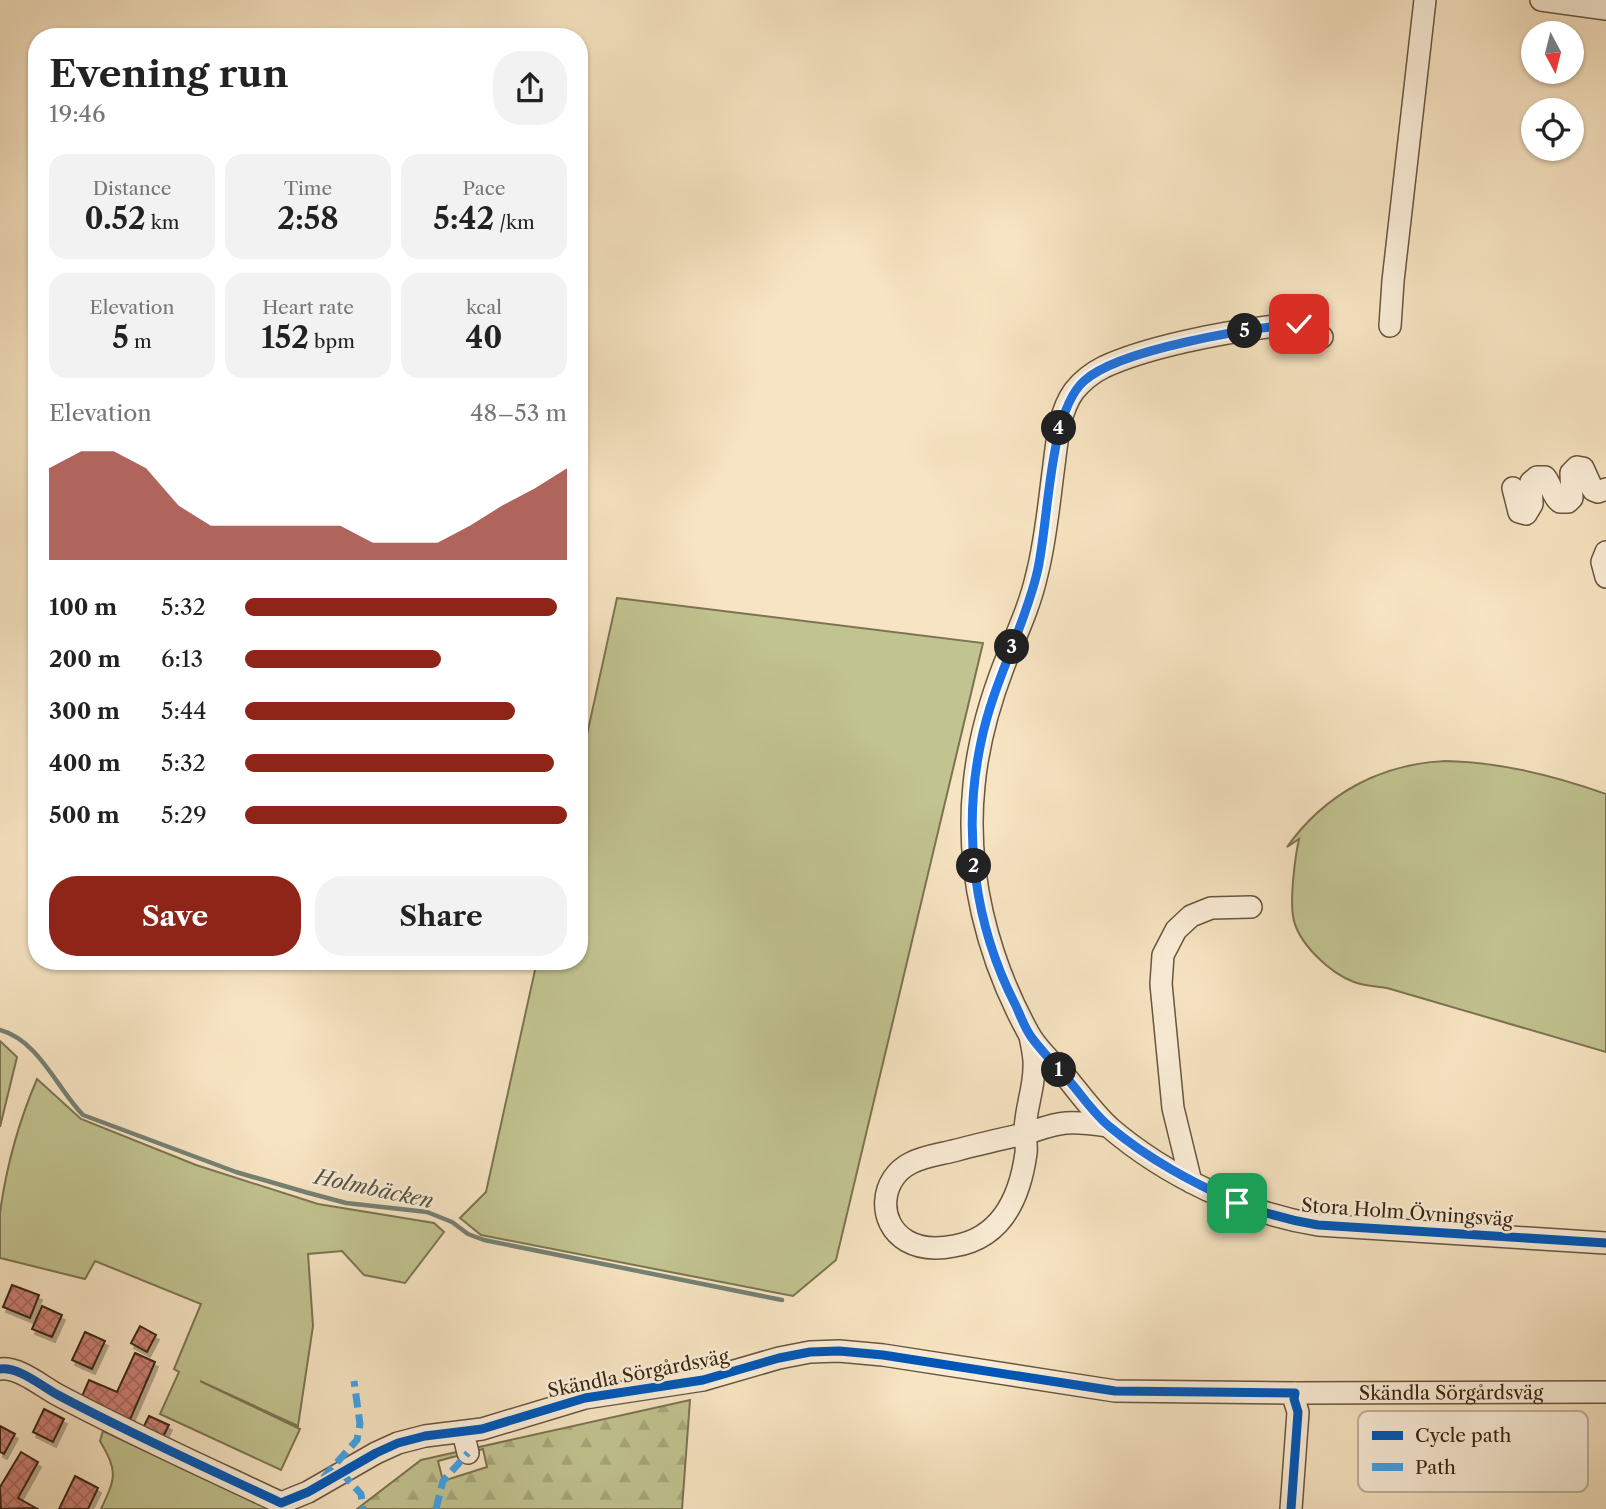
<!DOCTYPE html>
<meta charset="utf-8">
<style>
body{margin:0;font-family:"Libre Caslon Text",serif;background:#f2f2f2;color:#222;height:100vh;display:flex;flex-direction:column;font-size:26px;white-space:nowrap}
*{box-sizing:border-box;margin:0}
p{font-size:23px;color:#767676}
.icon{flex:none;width:38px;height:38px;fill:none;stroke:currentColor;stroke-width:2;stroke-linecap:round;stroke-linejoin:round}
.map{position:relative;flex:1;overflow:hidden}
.sheet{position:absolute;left:28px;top:28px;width:560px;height:942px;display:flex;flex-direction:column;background:#fff;border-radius:28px;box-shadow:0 2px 5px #0004}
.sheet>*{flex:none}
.needle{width:46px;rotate:173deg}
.tools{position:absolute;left:1521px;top:21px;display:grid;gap:14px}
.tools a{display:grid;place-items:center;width:63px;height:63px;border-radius:50%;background:#fff;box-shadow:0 2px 5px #0004;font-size:35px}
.pin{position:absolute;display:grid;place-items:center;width:60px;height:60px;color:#fff;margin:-30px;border-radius:14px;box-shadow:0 4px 10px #0006}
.km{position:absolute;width:35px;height:35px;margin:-18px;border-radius:50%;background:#222;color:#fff;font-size:19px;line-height:35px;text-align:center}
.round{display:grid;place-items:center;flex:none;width:74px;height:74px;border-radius:28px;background:#f2f2f2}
.summary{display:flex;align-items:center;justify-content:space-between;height:119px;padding:0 21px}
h1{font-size:38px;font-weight:800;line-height:52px}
.metrics{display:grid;grid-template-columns:repeat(3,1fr);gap:10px;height:119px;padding:7px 21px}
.metrics div{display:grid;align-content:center;border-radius:18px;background:#f2f2f2;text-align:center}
.metrics b{font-size:30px;font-weight:800}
.metrics small{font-size:19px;font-weight:400}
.metrics p{font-size:19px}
.chart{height:196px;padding:14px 21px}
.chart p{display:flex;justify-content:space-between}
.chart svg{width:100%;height:126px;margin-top:7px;fill:#8f2418;opacity:.7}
.cta{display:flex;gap:14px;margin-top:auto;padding:14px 21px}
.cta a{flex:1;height:80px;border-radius:28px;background:#8f2418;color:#fff;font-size:28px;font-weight:800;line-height:80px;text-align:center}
.cta a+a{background:#f2f2f2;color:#222}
ul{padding:0 21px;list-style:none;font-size:23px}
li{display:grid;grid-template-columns:112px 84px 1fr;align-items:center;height:52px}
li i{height:18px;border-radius:9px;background:#8f2418}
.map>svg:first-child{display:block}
.grass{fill:#c1c390;stroke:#7c7451;stroke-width:2}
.forest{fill:url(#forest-firs);stroke:#7c7451;stroke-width:2;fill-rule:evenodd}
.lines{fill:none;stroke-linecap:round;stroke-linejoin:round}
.stream{stroke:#758174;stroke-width:4.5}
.building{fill:url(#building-cross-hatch);stroke:#382612;stroke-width:2;filter:url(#shadow)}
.minor-casing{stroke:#68563e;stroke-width:24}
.minor{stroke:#faedd7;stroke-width:21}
.quiet{stroke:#3fa2ea;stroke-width:7;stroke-dasharray:14 7;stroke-linecap:butt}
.cycleway-casing{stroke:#faedd7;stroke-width:13}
.cycleway{stroke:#0057b8;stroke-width:9}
.route-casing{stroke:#fff;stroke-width:14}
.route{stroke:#1a73e8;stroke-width:9}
.labels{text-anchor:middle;stroke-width:5;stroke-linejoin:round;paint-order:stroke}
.street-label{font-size:19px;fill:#382612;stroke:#faedd7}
.water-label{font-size:21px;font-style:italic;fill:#565443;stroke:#faedd7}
.key{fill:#faedd7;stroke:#c0b19c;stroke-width:2}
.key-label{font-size:19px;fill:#382612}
</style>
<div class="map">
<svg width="1606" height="1509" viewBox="0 0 1606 1509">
<defs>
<pattern id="forest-firs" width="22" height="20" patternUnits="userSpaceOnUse" patternTransform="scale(1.75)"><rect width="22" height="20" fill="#c1c390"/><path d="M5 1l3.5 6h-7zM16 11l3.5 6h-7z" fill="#a7a77b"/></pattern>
<pattern id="building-cross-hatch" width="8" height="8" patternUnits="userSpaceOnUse" patternTransform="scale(1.75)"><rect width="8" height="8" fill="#cc7f74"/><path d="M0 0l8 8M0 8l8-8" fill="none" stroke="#a7685e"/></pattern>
<filter id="shadow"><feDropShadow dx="3" dy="5" stdDeviation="0" flood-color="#0004"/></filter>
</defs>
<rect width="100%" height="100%" fill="#f7e4c2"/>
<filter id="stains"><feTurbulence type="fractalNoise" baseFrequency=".00286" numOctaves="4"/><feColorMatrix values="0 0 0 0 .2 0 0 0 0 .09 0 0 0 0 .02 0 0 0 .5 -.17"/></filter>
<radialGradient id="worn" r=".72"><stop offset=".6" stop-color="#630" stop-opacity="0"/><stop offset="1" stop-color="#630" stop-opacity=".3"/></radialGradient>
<path class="grass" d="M617,598L983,643L836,1260L793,1296L481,1235L460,1218L486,1192L537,961H579V771Z
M1445,761C1501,762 1553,775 1606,794V1052L1387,988C1376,986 1364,986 1354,982C1330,973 1297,943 1293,916C1290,898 1295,857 1299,839L1287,847C1325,794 1380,764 1445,761Z
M0,1041L17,1057L0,1127Z
M37,1079L81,1119L196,1165L318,1204L434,1223L444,1232L405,1283L364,1275L342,1251L308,1254L313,1326L298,1426L200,1381L300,1429L281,1470L160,1414L179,1372L174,1369L201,1304L95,1261L85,1279L0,1258C0,1243 0,1228 0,1213C6,1168 19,1121 37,1079Z
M103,1431L271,1509H101C116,1477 118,1472 100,1441Z"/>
<path class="forest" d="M690,1400L682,1509H357L421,1460ZM483,1449L487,1467L443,1481L438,1461Z"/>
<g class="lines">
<path class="stream" d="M0,1030C39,1041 56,1087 83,1115L236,1172L305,1192L346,1203L427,1212L452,1222L468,1234L484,1240L782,1300"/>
</g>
<path class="building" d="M12,1285L39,1295L30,1318L3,1307Z
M42,1306L62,1315L52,1337L32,1329Z
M140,1326L156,1335L147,1352L131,1343Z
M85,1332L105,1341L92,1369L72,1360Z
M135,1353L155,1362L129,1422L80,1401L89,1380L117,1392Z
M44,1409L64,1419L53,1442L33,1432Z
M149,1416L169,1425L163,1437L143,1428Z
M0,1426L15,1434L4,1454L0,1452Z
M21,1452L38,1462L18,1498L36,1508L1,1509L0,1487Z
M75,1476L98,1488L88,1509H59Z"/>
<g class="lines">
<g class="minor-casing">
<g id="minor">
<path d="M1541,0L1606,9"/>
<path d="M1390,326L1393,281L1425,0"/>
<path d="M1322,337C1315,332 1308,326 1300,324C1290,323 1277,326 1267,327C1220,333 1147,347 1104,367C1092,373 1082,381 1074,391C1059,412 1057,441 1054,465C1049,502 1046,539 1037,574C1030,606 1016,635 1004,665C989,704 978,744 974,785C965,871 987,958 1029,1034C1038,1050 1054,1064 1067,1078C1080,1094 1094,1113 1109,1127C1166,1176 1244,1213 1318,1225L1606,1243"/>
<path d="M1513,488L1519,512L1526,514L1532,504L1531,482L1537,477H1545C1552,485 1551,495 1560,502H1568L1572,498L1571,473L1577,467L1583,468L1593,490L1598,492L1606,489"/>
<path d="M1606,552L1602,562L1606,577"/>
<path d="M1030,1036C1032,1047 1035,1058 1034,1068C1034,1089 1025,1110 1025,1132C1025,1139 1027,1145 1026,1153C1020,1197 1002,1238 954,1246C939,1249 921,1249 907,1241C876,1223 880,1178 911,1163C924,1156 942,1154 957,1150C979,1144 1002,1139 1024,1134C1038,1130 1052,1124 1066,1123C1080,1122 1094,1124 1108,1126"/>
<path d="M1191,1182L1173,1108L1161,984L1163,955L1176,930L1191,916L1211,908L1251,907"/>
<path d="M0,1369C20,1367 41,1386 58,1395C131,1434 207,1468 281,1503L308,1492L376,1453L398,1443L425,1436L482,1429L585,1398L703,1380L779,1358L810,1352L839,1351L883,1355L1115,1391L1295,1393L1294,1399L1298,1412L1291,1509"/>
<path id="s1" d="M1295,1393L1606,1392"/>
<path d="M463,1432L468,1453"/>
</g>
</g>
<use href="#minor" class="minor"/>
<path class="quiet" d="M341,1472L361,1494L363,1509
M323,1478L357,1440L360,1424L354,1381
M436,1509L443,1481L468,1453"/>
<g class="cycleway-casing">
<path id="cycleway" d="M1322,337C1315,332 1308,326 1300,324C1290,323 1277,326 1267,327C1220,333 1147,347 1104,367C1092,373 1082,381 1074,391C1059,412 1057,441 1054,465C1049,502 1046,539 1037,574C1030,606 1016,635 1004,665C989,704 978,744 974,785C965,871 987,958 1029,1034C1038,1050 1054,1064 1067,1078C1080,1094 1094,1113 1109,1127C1166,1176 1244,1213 1318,1225L1606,1243
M0,1369C20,1367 41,1386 58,1395C131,1434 207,1468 281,1503L308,1492L376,1453L398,1443L425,1436L482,1429L585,1398L703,1380L779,1358L810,1352L839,1351L883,1355L1115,1391L1295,1393L1294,1399L1298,1412L1291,1509"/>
</g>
<use href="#cycleway" class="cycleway"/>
</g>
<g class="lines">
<g class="route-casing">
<path id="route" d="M1237,1203C1192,1182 1148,1159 1110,1127C1095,1115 1083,1097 1071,1083C1058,1068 1044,1054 1032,1038C1025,1029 1021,1017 1016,1006C974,925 962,831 981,742C993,683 1023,631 1037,573C1049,524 1048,413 1084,381C1119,349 1250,328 1299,324"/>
</g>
<use href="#route" class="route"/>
</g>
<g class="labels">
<g class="street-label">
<text transform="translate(1407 1212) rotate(4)" y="7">Stora Holm Övningsväg</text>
<text transform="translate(638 1373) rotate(-11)" y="7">Skändla Sörgårdsväg</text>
<text dy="7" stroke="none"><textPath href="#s1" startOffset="156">Skändla Sörgårdsväg</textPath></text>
</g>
<g class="water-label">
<text transform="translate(374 1189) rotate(12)" y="7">Holmbäcken</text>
</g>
</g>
<rect x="1358" y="1411" width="230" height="81" rx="10" class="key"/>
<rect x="1372" y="1431" width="31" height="9" fill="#0057b8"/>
<rect x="1372" y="1463" width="31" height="8" fill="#3fa2ea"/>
<g class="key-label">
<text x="1415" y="1442">Cycle path</text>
<text x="1415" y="1474">Path</text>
</g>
<rect width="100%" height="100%" filter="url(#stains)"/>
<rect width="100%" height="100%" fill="url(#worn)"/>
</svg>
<div class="tools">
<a><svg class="needle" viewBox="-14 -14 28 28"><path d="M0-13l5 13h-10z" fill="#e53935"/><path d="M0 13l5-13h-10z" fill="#767676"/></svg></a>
<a><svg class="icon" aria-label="locate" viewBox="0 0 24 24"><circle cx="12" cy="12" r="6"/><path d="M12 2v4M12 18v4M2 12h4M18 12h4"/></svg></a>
</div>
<div class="pin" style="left:1237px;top:1203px;background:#1e9e55"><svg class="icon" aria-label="arrive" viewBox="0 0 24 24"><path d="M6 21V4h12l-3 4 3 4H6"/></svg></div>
<div class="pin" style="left:1299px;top:324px;background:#d93025"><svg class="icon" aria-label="check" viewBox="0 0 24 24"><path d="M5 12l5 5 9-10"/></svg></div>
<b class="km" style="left:1059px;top:1070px">1</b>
<b class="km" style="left:974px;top:866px">2</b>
<b class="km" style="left:1012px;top:647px">3</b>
<b class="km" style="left:1059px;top:428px">4</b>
<b class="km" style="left:1245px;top:331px">5</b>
<section class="sheet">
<div class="summary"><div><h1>Evening run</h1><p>19:46</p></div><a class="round"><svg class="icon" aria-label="share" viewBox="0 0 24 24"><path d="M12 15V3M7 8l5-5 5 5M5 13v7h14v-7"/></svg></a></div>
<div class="metrics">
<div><p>Distance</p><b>0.52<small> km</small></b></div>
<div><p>Time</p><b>2:58</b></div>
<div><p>Pace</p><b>5:42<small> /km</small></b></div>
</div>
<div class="metrics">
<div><p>Elevation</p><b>5<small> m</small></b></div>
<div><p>Heart rate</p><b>152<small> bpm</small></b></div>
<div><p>kcal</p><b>40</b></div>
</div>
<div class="chart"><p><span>Elevation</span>48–53 m</p>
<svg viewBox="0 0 160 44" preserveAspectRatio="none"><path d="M0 44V12L10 6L20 6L30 12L40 25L50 32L60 32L70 32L80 32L90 32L100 38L110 38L120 38L130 32L140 25L150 19L160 12V44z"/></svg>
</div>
<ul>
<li><b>100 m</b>5:32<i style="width:97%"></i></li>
<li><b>200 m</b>6:13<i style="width:61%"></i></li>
<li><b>300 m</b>5:44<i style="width:84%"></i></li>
<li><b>400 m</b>5:32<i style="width:96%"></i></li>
<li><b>500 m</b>5:29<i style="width:100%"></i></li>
</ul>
<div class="cta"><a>Save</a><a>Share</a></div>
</section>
</div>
